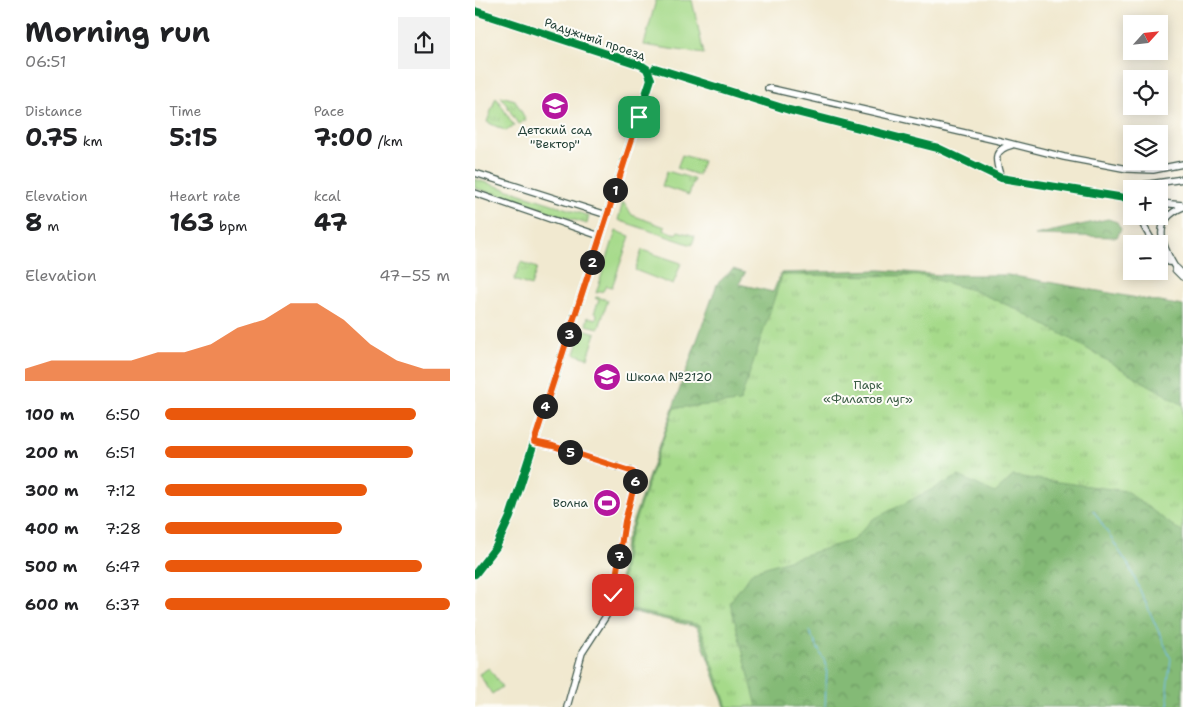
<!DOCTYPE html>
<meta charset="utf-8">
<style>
body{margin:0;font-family:"Shantell Sans",sans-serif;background:#f2f2f2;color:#202124;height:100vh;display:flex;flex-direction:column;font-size:19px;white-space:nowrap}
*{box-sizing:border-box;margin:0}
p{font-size:16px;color:#757577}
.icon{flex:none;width:28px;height:28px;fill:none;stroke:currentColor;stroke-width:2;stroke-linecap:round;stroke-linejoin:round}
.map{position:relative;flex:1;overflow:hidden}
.details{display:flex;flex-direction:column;background:#fff;width:475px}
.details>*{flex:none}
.needle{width:32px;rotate:63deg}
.tools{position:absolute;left:648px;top:15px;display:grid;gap:10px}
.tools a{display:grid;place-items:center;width:45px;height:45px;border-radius:0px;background:#fff;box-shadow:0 2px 12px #0003;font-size:25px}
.pin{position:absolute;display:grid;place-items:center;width:42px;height:42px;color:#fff;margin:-21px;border-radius:10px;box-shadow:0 2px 8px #0006}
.km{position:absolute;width:25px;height:25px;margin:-12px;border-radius:50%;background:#222;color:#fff;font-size:14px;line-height:25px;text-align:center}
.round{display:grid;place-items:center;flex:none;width:52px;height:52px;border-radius:0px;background:#f2f2f2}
.headline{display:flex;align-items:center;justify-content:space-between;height:85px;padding:0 25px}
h1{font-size:28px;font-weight:700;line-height:38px}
.figures{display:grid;grid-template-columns:repeat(3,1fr);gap:8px;height:85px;padding:5px 25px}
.figures div{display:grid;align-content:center}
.figures b{font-size:25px;font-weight:700}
.figures small{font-size:14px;font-weight:400}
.figures p{font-size:14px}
.chart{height:140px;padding:10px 25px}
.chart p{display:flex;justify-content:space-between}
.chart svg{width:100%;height:90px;margin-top:5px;fill:#ea580c;opacity:.7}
ul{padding:0 25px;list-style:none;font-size:16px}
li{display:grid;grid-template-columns:80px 60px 1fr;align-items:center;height:38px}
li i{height:12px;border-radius:6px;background:#ea580c}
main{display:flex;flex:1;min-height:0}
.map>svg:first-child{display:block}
.green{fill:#a6da8a;stroke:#628c5f}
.forest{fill:url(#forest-crowns);stroke:#527c55}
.park{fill:url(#park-tufts);stroke:#628c5f}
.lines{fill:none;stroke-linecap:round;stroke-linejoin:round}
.stream{stroke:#72bdeb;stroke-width:1}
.street-casing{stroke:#3e574b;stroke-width:8}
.secondary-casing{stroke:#3e574b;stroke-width:10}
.street{stroke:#fff;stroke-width:5.5}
.secondary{stroke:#fff;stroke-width:8}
.cycleway-casing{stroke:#fdfcf7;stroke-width:11}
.cycleway{stroke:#00873e;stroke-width:8}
.route-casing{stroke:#fff;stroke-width:10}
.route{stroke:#ea580c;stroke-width:6}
.labels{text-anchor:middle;stroke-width:4;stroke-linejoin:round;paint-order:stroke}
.street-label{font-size:12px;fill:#1f3d34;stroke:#fdfcf7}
.poi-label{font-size:12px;fill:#1f3d34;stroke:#fdfcf7}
.park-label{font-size:12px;fill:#3a5c45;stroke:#fdfcf7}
</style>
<main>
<section class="details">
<div class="headline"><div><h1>Morning run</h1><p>06:51</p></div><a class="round"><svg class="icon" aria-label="share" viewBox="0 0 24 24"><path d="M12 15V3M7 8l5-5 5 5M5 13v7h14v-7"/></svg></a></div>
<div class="figures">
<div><p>Distance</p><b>0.75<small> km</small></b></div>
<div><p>Time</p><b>5:15</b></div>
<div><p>Pace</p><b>7:00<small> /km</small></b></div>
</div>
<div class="figures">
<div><p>Elevation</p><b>8<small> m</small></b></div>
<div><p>Heart rate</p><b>163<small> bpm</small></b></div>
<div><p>kcal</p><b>47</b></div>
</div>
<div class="chart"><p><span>Elevation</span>47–55 m</p>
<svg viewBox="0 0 160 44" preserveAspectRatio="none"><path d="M0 44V38L10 34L20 34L30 34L40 34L50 30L60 30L70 26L80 18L90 14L100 6L110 6L120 14L130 26L140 34L150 38L160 38V44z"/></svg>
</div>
<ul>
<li><b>100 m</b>6:50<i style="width:88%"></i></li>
<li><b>200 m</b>6:51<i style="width:87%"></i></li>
<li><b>300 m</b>7:12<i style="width:71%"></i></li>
<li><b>400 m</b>7:28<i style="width:62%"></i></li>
<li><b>500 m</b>6:47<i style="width:90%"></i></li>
<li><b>600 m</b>6:37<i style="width:100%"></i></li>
</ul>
</section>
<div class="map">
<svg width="708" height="707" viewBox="0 0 708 707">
<defs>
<pattern id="forest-crowns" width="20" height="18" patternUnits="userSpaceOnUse" patternTransform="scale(1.25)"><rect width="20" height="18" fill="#84ba76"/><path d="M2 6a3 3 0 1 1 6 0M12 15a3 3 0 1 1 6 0" fill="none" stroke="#6b9862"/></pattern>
<pattern id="park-tufts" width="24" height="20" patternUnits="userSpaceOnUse" patternTransform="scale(1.25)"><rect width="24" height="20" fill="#a6da8a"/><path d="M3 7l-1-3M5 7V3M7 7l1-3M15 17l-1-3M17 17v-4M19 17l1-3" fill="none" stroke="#8ebc78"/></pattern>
</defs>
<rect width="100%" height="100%" fill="#fdfcf7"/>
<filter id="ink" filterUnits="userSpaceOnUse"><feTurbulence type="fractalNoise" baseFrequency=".02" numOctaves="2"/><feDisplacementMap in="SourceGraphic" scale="10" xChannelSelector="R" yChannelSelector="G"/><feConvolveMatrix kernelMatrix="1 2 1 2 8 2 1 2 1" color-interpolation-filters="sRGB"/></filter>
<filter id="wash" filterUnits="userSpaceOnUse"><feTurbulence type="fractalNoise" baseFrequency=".0096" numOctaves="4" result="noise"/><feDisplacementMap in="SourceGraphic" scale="20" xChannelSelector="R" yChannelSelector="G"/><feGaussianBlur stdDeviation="1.12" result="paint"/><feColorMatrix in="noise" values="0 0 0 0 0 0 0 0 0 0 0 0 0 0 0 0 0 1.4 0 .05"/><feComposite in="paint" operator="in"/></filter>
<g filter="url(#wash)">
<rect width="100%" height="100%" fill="#f1e9d0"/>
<path class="green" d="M181,0H217L229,54L169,45Z
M207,155L228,161L223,175L202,168Z
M148,202L157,215L190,227L189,230L201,234L203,231L220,236L217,245L143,220Z
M141,231L155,236L137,287L131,286L128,291L121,293Z
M167,250L206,263L198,285L160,270Z
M121,297L133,300L124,328L111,325L113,317L121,319L122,314L119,313L124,300L120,298Z
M108,329L121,333L113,358L100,354Z
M14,668L27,687L17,694L4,674Z"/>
<path class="forest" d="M633,219L642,222L646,229L642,237L560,235Z
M258,269L270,273L264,284L298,292L306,273L406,270L465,275H533L708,306V707H250L222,627L141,608L150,543L242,284Z"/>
<path class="park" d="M26,96L40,100L51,120L43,124Z
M21,97L39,126L31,131L12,122Z
M192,171L219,179L214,195L187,186Z
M0,179L114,216L112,224L0,188Z
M46,262L62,268L56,286L39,280Z
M307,275L447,276L497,290L539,308L592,337L708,405V533L651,491L538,476L520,493L484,476L398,519L378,540L278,571L255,602L282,707H252L225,625L144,607L152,544L199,408L265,402Z"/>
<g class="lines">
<path class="stream" d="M618,510L654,566L696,659L692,688L694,707
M334,631L352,666L350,707"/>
</g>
</g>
<g filter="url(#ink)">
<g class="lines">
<g class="street-casing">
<path id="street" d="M0,11L166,65L172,69L176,79L35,517L21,547L0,574
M180,68L314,110L463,148L526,178L656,199
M293,88L525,141L589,157L653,169L678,170L708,164
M0,173L132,215
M526,178C521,162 516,150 537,145
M659,189L668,185L708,179
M0,193L125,236
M684,203L708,205
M663,216L679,244
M684,251L694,262
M701,269C687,246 675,221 708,207
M59,442L78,446L158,472L161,479L150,521L138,595L131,616L107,653L92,707"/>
</g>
<g class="secondary-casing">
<path id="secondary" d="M701,269L708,276"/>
</g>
<use href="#street" class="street"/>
<use href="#secondary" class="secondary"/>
<g class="cycleway-casing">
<path id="cycleway" d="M0,11L166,65L172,69L176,79L35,517L21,547L0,574
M180,68L314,110L463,148L526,178L656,199"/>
</g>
<use href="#cycleway" class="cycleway"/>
</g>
</g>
<g class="lines" filter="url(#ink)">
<g class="route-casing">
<path id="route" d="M138,595L150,521L161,479L158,472L78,446L59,442L164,117"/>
</g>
<use href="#route" class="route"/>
</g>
<defs>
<g id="school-disc" transform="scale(1.4375)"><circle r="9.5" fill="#b5179e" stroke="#fdfcf7"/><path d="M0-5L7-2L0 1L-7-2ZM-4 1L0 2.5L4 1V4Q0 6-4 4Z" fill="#fff"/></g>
<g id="stadium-disc" transform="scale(1.4375)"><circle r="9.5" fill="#b5179e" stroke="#fdfcf7"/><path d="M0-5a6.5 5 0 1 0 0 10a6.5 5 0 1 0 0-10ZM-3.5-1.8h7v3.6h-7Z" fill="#fff"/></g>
</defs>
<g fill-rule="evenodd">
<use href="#school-disc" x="80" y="106"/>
<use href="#school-disc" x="132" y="377"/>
<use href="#stadium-disc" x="132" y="503"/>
</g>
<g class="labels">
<g class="street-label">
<text transform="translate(120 39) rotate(19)" y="4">Радужный проезд</text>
</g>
<g class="poi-label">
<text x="80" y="134">Детский сад<tspan x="80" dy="14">"Вектор"</tspan></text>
<text x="151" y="381" text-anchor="start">Школа №2120</text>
<text x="113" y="507" text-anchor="end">Волна</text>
</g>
<g class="park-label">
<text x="393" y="389">Парк<tspan x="393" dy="14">«Филатов луг»</tspan></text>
</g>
</g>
</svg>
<div class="tools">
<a><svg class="needle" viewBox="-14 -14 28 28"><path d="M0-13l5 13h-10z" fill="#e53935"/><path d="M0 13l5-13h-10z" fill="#757577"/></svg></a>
<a><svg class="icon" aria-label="locate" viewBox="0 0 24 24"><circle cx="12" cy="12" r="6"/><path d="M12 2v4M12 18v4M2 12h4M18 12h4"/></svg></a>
<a><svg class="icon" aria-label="layers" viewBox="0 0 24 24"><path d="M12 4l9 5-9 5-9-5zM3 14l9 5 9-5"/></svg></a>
<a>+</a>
<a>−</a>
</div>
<div class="pin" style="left:164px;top:117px;background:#1e9e55"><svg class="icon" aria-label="arrive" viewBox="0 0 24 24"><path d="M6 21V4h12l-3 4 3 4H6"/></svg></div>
<div class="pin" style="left:138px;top:595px;background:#d93025"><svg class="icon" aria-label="check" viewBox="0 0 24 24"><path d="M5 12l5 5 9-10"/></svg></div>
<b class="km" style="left:140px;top:190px">1</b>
<b class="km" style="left:117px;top:262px">2</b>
<b class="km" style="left:94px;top:334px">3</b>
<b class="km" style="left:70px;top:406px">4</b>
<b class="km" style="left:95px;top:452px">5</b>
<b class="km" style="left:160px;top:481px">6</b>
<b class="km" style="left:144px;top:556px">7</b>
</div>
</main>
